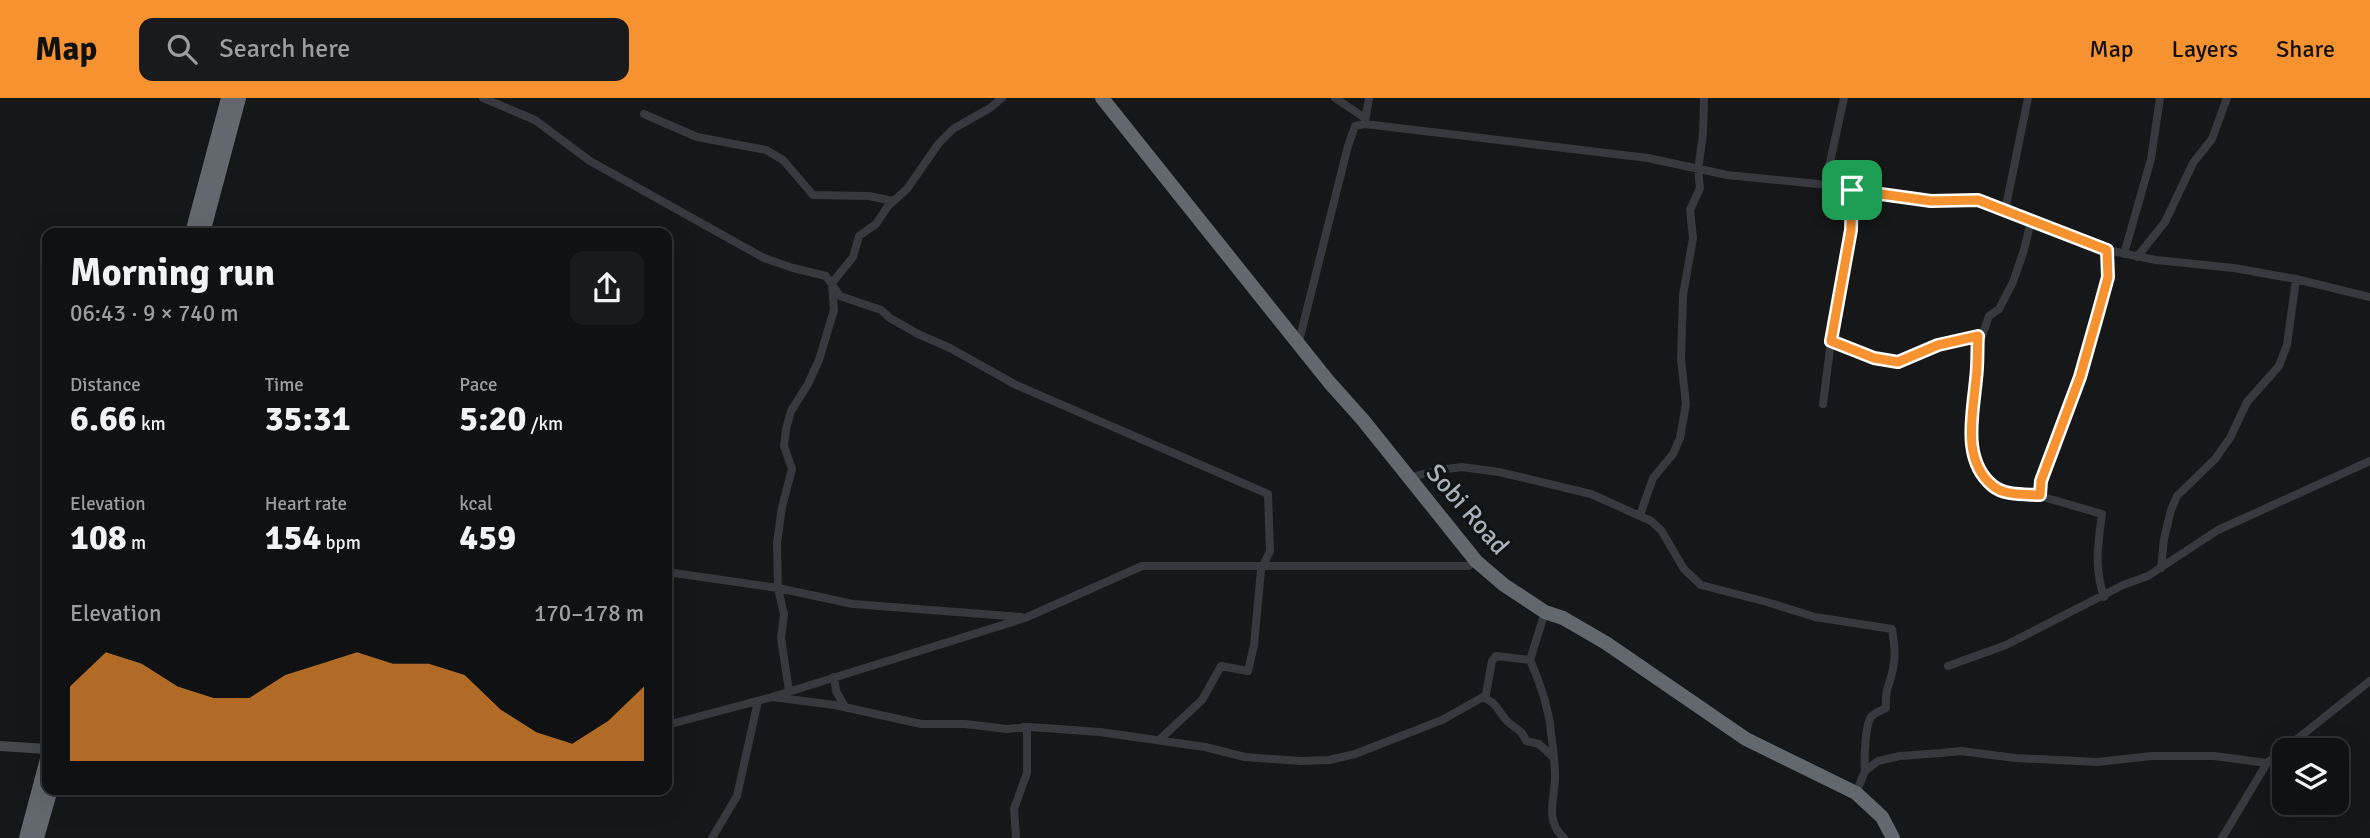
<!DOCTYPE html>
<meta charset="utf-8">
<style>
body{margin:0;font-family:Signika,sans-serif;background:#191a1b;color:#f1f3f6;height:100vh;display:flex;flex-direction:column;font-size:26px;white-space:nowrap}
*{box-sizing:border-box;margin:0}
p{font-size:23px;color:#9c9d9f}
.icon{flex:none;width:38px;height:38px;fill:none;stroke:currentColor;stroke-width:2;stroke-linecap:round;stroke-linejoin:round}
.map{position:relative;flex:1;overflow:hidden}
.details{position:absolute;left:42px;top:130px;width:630px;height:567px;display:flex;flex-direction:column;background:#101112;border-radius:14px;box-shadow:0 7px 28px #0002,0 0 0 2px #303132}
.details>*{flex:none}
.tools{position:absolute;left:2272px;top:640px;display:grid;gap:14px}
.tools a{display:grid;place-items:center;width:77px;height:77px;border-radius:14px;background:#101112;box-shadow:0 7px 28px #0002,0 0 0 2px #303132;font-size:35px}
.pin{position:absolute;display:grid;place-items:center;width:60px;height:60px;color:#fff;margin:-30px;border-radius:14px;box-shadow:0 4px 10px #0006}
.round{display:grid;place-items:center;flex:none;width:74px;height:74px;border-radius:14px;background:#191a1b}
.headline{display:flex;align-items:center;justify-content:space-between;height:119px;padding:0 28px}
h1{font-size:38px;font-weight:700;line-height:52px}
.metrics{display:grid;grid-template-columns:repeat(3,1fr);gap:10px;height:119px;padding:7px 28px}
.metrics div{display:grid;align-content:center}
.metrics b{font-size:35px;font-weight:700}
.metrics small{font-size:19px;font-weight:400}
.metrics p{font-size:19px}
.chart{height:196px;padding:14px 28px}
.chart p{display:flex;justify-content:space-between}
.chart svg{width:100%;height:126px;margin-top:7px;fill:#f69230;opacity:.7}
header{display:flex;align-items:center;gap:42px;box-sizing:border-box;height:98px;padding:0 35px;background:#f69230;color:#111}
header strong{font-size:33px}
nav{display:flex;gap:38px;margin-inline-start:auto;font-size:24px}
.search{width:490px;height:63px;background:#191a1b;display:flex;align-items:center;gap:18px;box-sizing:border-box;padding:0 24px;border-radius:14px;color:#9c9d9f;font-size:26px}
.map>svg:first-child{display:block}
.lines{fill:none;stroke-linecap:round;stroke-linejoin:round}
.street{stroke:#37393e;stroke-width:8}
.secondary{stroke:#45494e;stroke-width:10}
.highway{stroke:#63686f;stroke-width:14}
.route-casing{stroke:#fff;stroke-width:14}
.route{stroke:#f69230;stroke-width:9}
.labels{text-anchor:middle;stroke-width:6;stroke-linejoin:round;paint-order:stroke}
.street-label{font-size:26px;fill:#a8b0b9;stroke:#111213}
</style>
<header>
<strong>Map</strong>
<div class="search"><svg class="icon" aria-label="search" viewBox="0 0 24 24"><circle cx="10" cy="10" r="6"/><path d="M15 15l6 6"/></svg>Search here</div>
<nav><a>Map</a><a>Layers</a><a>Share</a></nav>
</header>
<div class="map">
<svg width="2370" height="740" viewBox="0 0 2370 740">
<rect width="100%" height="100%" fill="#161718"/>
<g class="lines">
<path class="street" d="M483,0L535,22L590,63L764,160L793,170L826,178L840,198L881,212L890,220L918,236L950,250L1016,287L1268,396L1270,453L1261,472L1254,547L1248,573L1221,568L1202,602L1159,642
M1335,0L1365,20
M644,16L697,39L766,52L783,62L813,97L869,98L893,103
M1365,23L1369,0
M1825,87L1844,0
M2005,113L2028,0
M2031,123L2024,152L2013,184L1999,211L1989,218L1982,238H1978C1977,252 1978,267 1976,281C1973,316 1961,362 1993,388C2005,398 2026,396 2040,397
M2124,156L2151,61L2160,0
M2137,159L2165,124L2193,65L2212,41L2227,0
M1831,243L1874,260L1898,264L1938,247L1978,238
M1298,247L1348,48L1355,28L1365,26L1648,60L1727,77L1818,86L1931,103L1978,102L2107,152L2156,162L2234,170L2296,181L2370,199
M1823,306L1831,243L1851,132L1852,92
M1408,380L1439,372L1462,369L1499,374L1591,396L1651,423L1661,432L1684,471L1701,487L1767,504L1815,519L1892,531C1894,544 1896,557 1893,571C1889,589 1885,590 1886,610C1882,612 1874,615 1871,619C1865,628 1864,662 1865,673
M1640,417L1653,380L1673,356L1680,340L1686,306L1681,262L1683,197L1693,140L1690,112L1700,90L1698,72L1703,36L1704,0
M2161,470L2164,441L2171,412L2177,398L2215,361L2230,340L2247,304L2279,268L2287,247L2296,181
M667,474L778,490L853,506L1021,519
M2104,499C2094,470 2098,445 2102,416L2040,398V395L2058,334L2080,279L2104,195L2108,179L2107,152
M1530,562C1540,585 1549,610 1551,635C1553,649 1555,664 1555,679C1555,701 1544,722 1564,740
M1948,568L2006,547L2123,487L2148,478L2218,432L2370,363
M834,579L836,593L845,609
M789,593L781,540L784,516L778,490L777,445L782,409L792,371L784,348L786,331L791,313L808,286L819,262L834,212L832,185L853,159L859,138L876,126L888,108L907,91L939,45L953,31L990,10L1002,0
M772,599L835,607L921,626H965L1007,631L1030,629L1100,634L1205,649L1245,659L1301,663L1329,662L1355,656L1442,622L1483,599L1486,596L1492,563L1496,558L1530,562L1545,514
M1483,599C1500,608 1496,611 1507,623C1516,632 1521,630 1526,643L1539,646L1553,659
M667,627L772,599L1025,520L1142,468H1468L1476,463
M1856,695L1865,673L1878,663L1900,658L1941,655L1961,653L2015,660L2097,664L2152,658H2214L2267,665
M712,740L737,698L758,603
M1016,740L1014,711L1027,675V629H1023
M2222,740L2267,665L2370,583"/>
<path class="secondary" d="M0,648L47,651"/>
<path class="highway" d="M1102,0L1329,284L1363,322L1476,463L1504,487L1545,514L1563,520L1606,545L1746,641L1856,695L1882,719L1893,740
M192,135L228,0
M203,135L239,0
M26,740L47,661
M37,740L51,691"/>
</g>
<g class="lines">
<g class="route-casing">
<path id="route" d="M1852,92L1931,103L1978,102L2107,152L2108,179L2097,219L2080,279L2041,383L2040,397C2026,396 2005,398 1993,388C1961,362 1973,316 1976,281C1978,267 1977,252 1978,238L1938,247L1898,264L1874,260L1831,243L1851,132Z"/>
</g>
<use href="#route" class="route"/>
</g>
<g class="labels">
<g class="street-label">
<text transform="translate(1468 411) rotate(49)" y="9">Sobi Road</text>
</g>
</g>
</svg>
<div class="tools">
<a><svg class="icon" aria-label="layers" viewBox="0 0 24 24"><path d="M12 4l9 5-9 5-9-5zM3 14l9 5 9-5"/></svg></a>
</div>
<div class="pin" style="left:1852px;top:92px;background:#1e9e55"><svg class="icon" aria-label="arrive" viewBox="0 0 24 24"><path d="M6 21V4h12l-3 4 3 4H6"/></svg></div>
<section class="details">
<div class="headline"><div><h1>Morning run</h1><p>06:43 · 9 × 740 m</p></div><a class="round"><svg class="icon" aria-label="share" viewBox="0 0 24 24"><path d="M12 15V3M7 8l5-5 5 5M5 13v7h14v-7"/></svg></a></div>
<div class="metrics">
<div><p>Distance</p><b>6.66<small> km</small></b></div>
<div><p>Time</p><b>35:31</b></div>
<div><p>Pace</p><b>5:20<small> /km</small></b></div>
</div>
<div class="metrics">
<div><p>Elevation</p><b>108<small> m</small></b></div>
<div><p>Heart rate</p><b>154<small> bpm</small></b></div>
<div><p>kcal</p><b>459</b></div>
</div>
<div class="chart"><p><span>Elevation</span>170–178 m</p>
<svg viewBox="0 0 160 44" preserveAspectRatio="none"><path d="M0 44V18L10 6L20 10L30 18L40 22L50 22L60 14L70 10L80 6L90 10L100 10L110 14L120 26L130 34L140 38L150 30L160 18V44z"/></svg>
</div>
</section>
</div>
